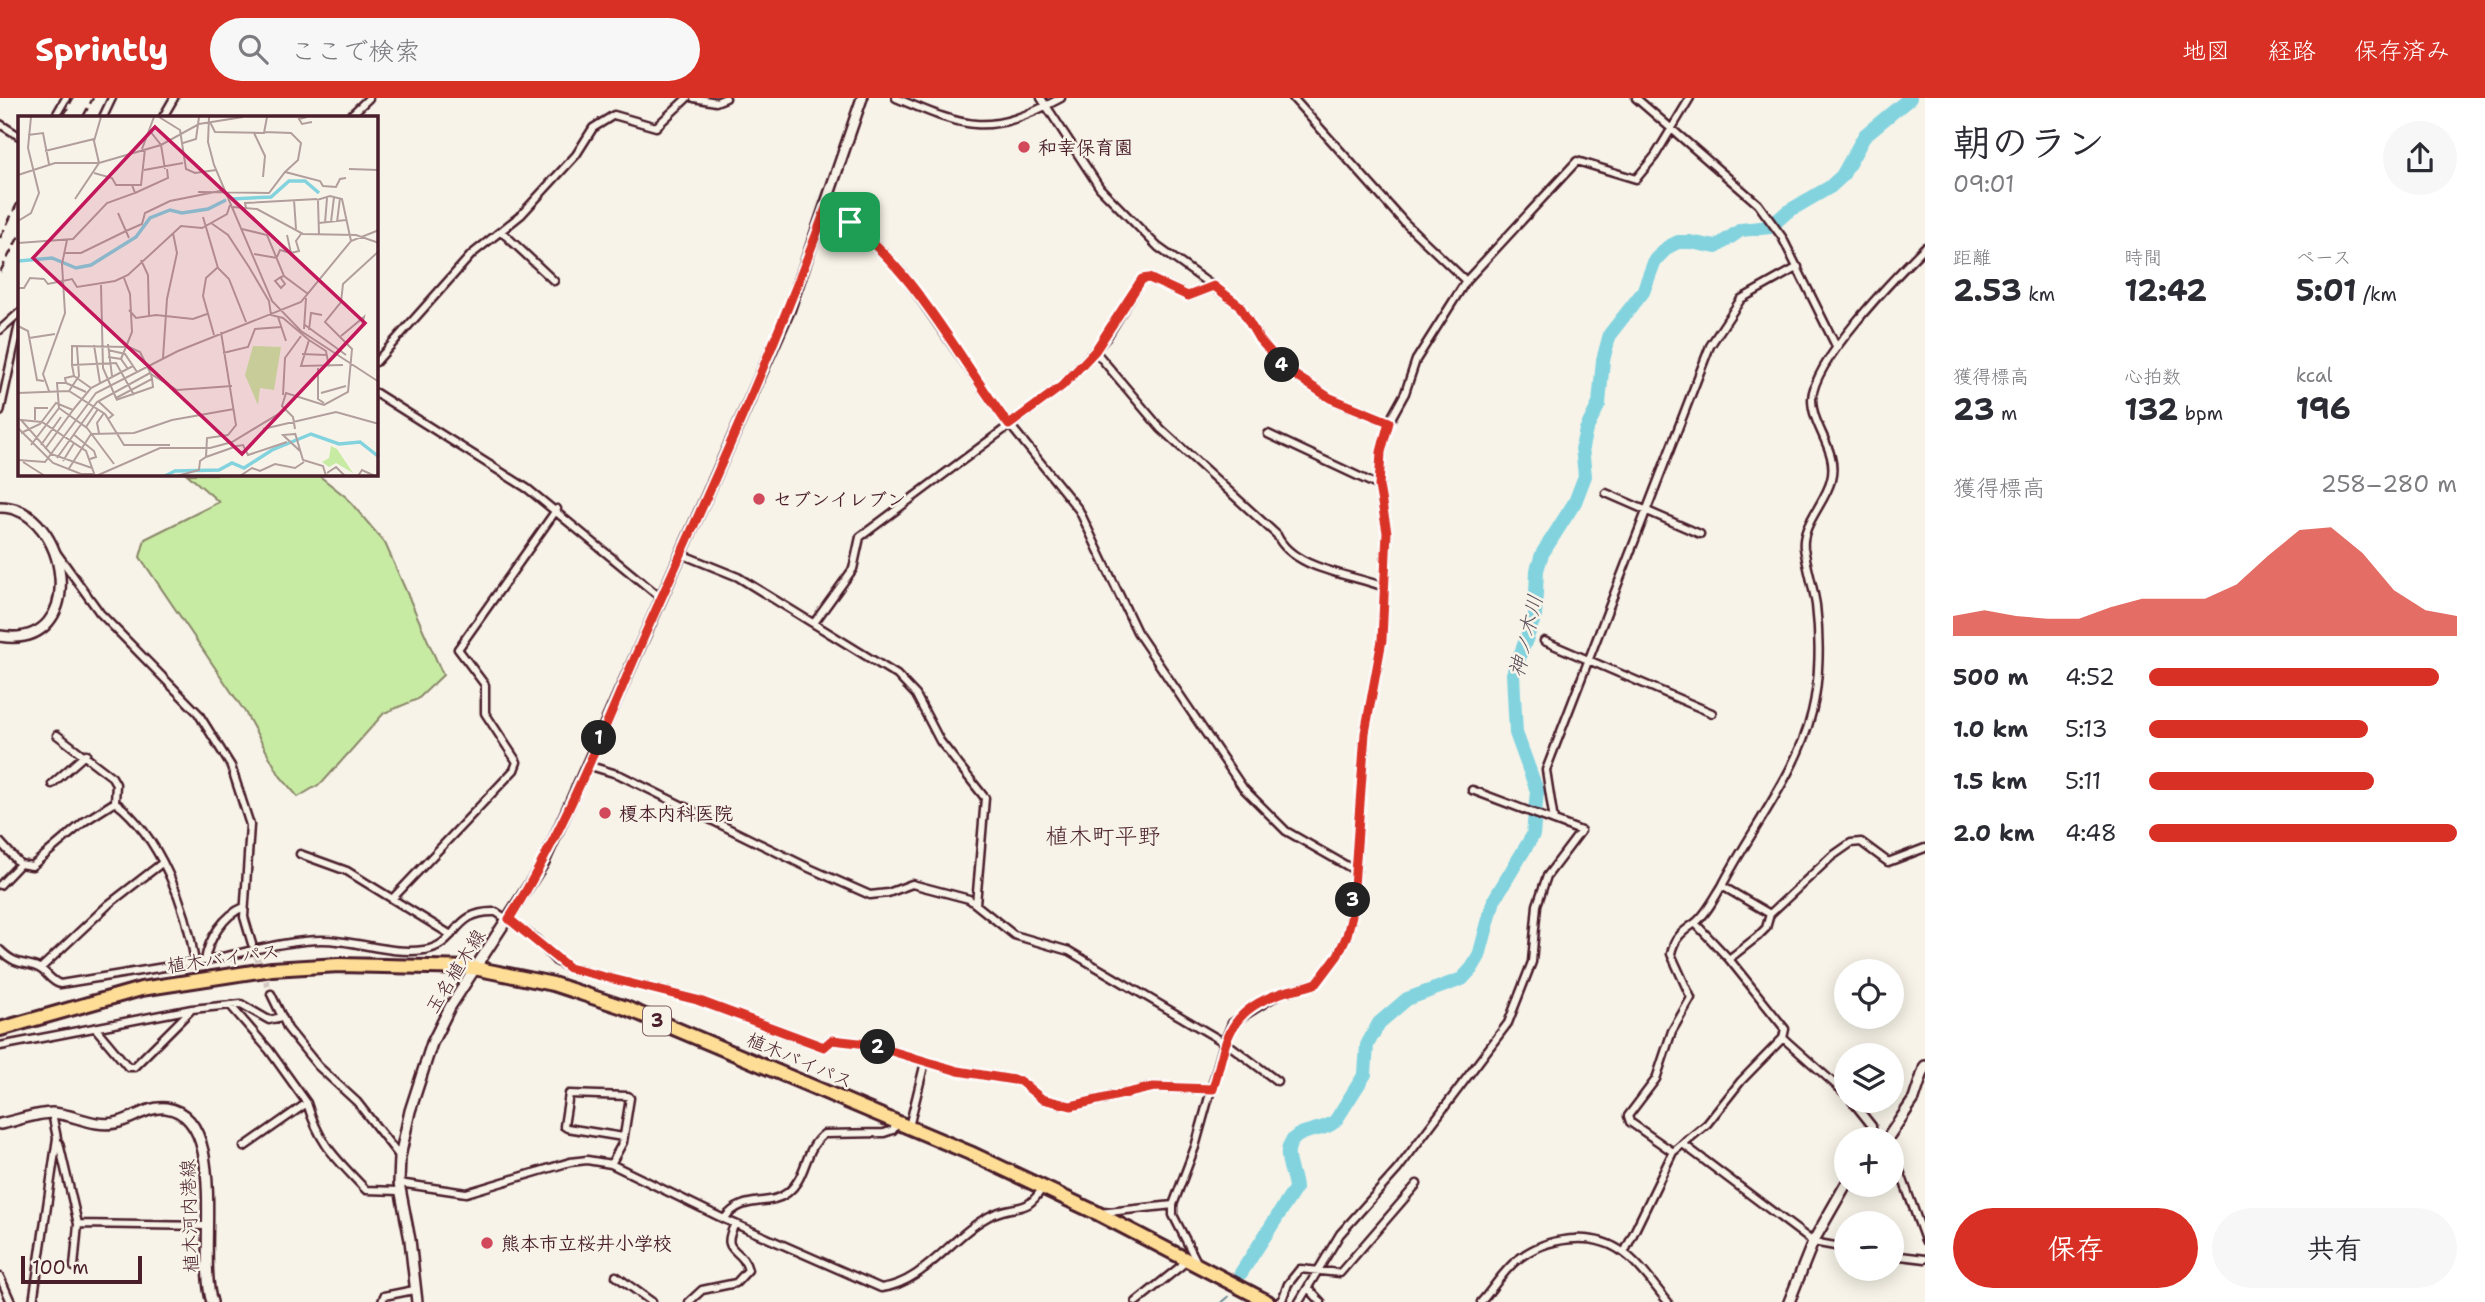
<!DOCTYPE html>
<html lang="ja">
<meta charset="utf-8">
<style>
body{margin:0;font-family:"Shantell Sans","Klee One",sans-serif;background:#f7f7f7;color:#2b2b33;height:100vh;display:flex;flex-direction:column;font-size:26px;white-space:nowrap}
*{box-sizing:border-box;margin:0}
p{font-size:23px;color:#7c7c81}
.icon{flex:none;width:38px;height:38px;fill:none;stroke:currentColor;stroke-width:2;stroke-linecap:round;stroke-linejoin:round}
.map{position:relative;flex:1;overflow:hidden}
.panel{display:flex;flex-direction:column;background:#fff;width:560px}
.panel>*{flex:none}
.controls{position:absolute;left:1834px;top:861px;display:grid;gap:14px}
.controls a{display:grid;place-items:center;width:70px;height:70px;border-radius:50%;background:#fff;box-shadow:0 4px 18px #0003;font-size:35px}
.scale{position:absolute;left:21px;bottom:18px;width:121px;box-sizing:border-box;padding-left:7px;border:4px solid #4a1f2b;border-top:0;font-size:19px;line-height:24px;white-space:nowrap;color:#4a1f2b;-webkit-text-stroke:5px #f7f3e8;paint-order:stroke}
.pin{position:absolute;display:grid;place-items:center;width:60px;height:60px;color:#fff;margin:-30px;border-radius:14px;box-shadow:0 4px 10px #0006}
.km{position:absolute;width:35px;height:35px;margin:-18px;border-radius:50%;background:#222;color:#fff;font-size:19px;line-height:35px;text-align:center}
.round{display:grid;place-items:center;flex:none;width:74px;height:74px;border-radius:37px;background:#f7f7f7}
.head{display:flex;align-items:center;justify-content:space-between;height:119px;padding:0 28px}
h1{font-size:38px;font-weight:700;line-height:52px}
.metrics{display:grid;grid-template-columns:repeat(3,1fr);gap:10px;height:119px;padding:7px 28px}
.metrics div{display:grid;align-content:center}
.metrics b{font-size:30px;font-weight:700}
.metrics small{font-size:19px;font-weight:400}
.metrics p{font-size:19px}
.chart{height:196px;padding:14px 28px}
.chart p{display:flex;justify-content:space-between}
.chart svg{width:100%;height:126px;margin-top:7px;fill:#d93025;opacity:.7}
.button{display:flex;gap:14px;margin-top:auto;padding:14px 28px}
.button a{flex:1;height:80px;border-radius:42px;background:#d93025;color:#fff;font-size:28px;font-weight:700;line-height:80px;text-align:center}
.button a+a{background:#f7f7f7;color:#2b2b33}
ul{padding:0 28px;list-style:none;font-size:23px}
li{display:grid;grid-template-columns:112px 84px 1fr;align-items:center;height:52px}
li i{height:18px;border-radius:9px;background:#d93025}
header{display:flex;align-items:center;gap:42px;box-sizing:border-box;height:98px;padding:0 35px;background:#d93025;color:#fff}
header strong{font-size:33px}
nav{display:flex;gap:38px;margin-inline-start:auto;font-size:24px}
.search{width:490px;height:63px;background:#f7f7f7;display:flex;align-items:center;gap:18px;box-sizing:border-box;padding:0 24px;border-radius:38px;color:#7c7c81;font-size:26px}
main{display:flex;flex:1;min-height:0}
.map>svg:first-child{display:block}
.green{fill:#c8eba4;stroke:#898568;stroke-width:2}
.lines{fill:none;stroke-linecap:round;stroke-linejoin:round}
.stream{stroke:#6c8b97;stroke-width:2.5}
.river{stroke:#83d3df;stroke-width:14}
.street-tunnel{stroke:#d4c9c2;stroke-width:6;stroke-dasharray:6 3;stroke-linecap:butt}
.street-casing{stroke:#4a1f2b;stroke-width:11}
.secondary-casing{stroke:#4a1f2b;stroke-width:14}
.highway-casing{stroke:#4a1f2b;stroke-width:18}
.street{stroke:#f7f3e8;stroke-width:6}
.secondary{stroke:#f7f3e8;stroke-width:9}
.highway{stroke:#fedd96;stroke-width:12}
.rail{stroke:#4a1f2b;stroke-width:2.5;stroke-dasharray:10 5;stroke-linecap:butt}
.route-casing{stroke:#fff;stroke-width:14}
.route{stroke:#d93025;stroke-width:9}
.poi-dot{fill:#d1495b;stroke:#f7f3e8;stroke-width:2.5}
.labels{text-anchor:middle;stroke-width:5;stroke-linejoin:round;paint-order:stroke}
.shield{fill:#f7f3e8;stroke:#7e5f64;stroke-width:2}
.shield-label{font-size:18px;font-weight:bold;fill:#4a1f2b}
.poi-label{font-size:19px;font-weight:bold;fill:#4a1f2b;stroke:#f7f3e8;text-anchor:start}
.street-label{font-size:19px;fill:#4a1f2b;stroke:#f7f3e8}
.water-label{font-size:21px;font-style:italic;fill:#584c58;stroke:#f7f3e8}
.quarter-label{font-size:23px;fill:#4a1f2b;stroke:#f7f3e8}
.inset-river{fill:none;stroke:#83d3df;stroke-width:3.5}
.inset-road{fill:none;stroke:#b29e9c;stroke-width:2}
.view{fill:#c2185b;fill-opacity:0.15;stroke:#c2185b;stroke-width:3.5}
.inset-edge{fill:none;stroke:#4a1f2b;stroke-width:3.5}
</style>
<header>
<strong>Sprintly</strong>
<div class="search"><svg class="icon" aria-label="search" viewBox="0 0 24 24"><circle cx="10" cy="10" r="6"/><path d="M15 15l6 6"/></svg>ここで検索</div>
<nav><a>地図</a><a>経路</a><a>保存済み</a></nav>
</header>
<main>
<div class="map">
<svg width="1925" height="1204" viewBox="0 0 1925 1204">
<rect width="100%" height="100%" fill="#f7f3e8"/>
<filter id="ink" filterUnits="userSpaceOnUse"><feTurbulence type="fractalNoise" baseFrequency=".0143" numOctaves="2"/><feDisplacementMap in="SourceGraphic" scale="14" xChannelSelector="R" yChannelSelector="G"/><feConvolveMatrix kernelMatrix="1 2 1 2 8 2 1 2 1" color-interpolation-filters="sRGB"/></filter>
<g filter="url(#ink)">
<path class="green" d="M187,376H317L346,399L385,445L443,577L418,601L384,615L323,684L298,699L280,678L245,614L140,459L145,441L219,404Z"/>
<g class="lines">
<path class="stream" d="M1222,1204L1228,1199"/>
<path class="river" d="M1241,1175L1295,1091C1295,1079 1286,1064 1288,1053C1292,1027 1325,1036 1336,1022L1365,976L1367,947L1379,925L1407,901L1462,881L1472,870L1479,858L1494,802L1533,737L1537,693L1516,635L1513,576L1535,518L1537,472L1542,456L1575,404L1585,378L1582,349L1586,332L1599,306L1603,262L1610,236L1643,194L1655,162L1668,149L1678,144H1690L1716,149L1741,132L1770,129L1787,114L1830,89L1842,78L1865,37L1910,0"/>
<path class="street-tunnel" d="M253,849L271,896"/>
<g class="street-casing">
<path id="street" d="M694,0L716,4L726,0
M896,0C969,31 988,39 1061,0
M1041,0L1100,90L1158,149L1239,207L1259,241L1287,272L1330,300L1389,324
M1293,0L1404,124L1466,183
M1636,0L1758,106L1782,139L1836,248
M55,19L66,0
M103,19L112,0
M163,19L174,0
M349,19L369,0
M0,26L19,38
M826,110L870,141L903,176L997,311L1079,412L1137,534L1243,690L1286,733L1356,773
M502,134L554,183
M0,232L19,215
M1095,253L1161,331L1277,437C1293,472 1352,476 1384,489
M376,264L472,156L521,117L576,57L593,30L614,17L656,29L687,0
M376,295L528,391L661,500
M0,314L19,226
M1268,336L1379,388
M1606,395L1700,436
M56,454L100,515L198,615L231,668L250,727L244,819L252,846
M681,456L738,479L897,577L916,597L940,643L985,700L976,806
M814,525L853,471L860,439L1062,288L1107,239L1142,181L1149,180L1189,198L1214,188
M1544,543L1712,615
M57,637L112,679L116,686L115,704
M587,667L620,677L809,770L870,797L888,795L912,786L969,801L1014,837L1069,853L1232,949L1277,983
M52,686L86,656
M1554,723L1546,672L1710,248L1741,201L1798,169
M0,744L20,766L32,768L85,723L115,704C160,738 187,810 195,864C235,858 283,842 322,842C356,842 390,857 424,852C459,847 452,812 496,814L535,840L556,863L569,870L697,902L824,949L832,942L868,946L958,973L1020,983L1042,1001L1071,1008L1154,989L1213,991
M300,756L347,773L451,837
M0,787L20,766
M393,800L514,672L517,664L485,615V587L458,551L557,411
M1770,816L1722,788C1751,731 1797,676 1812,614C1820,582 1820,540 1816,507C1813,488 1807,469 1804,450C1801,427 1826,404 1831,382C1839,352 1812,330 1812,301C1813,263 1897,177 1925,149
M1695,825L1729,861
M0,852C19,871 28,862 42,872C49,877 51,883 60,886L195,864
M205,863C208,841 224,817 244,809
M41,870L109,806L162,765
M271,896L288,931L318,968L357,1004L400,1059
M230,907L269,952L307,1005L244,1049
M97,932L128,969H134L191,912
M1783,940L1846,996
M0,948L192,911L241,906L269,922L282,919
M1852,1003L1872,1028L1873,1041
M307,1005C320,1048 336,1060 366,1092L400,1093
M909,1029L925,964
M59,1045L78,1126L74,1169
M1683,1046L1813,1144L1846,1150
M1892,1051L1925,1142
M1673,1054L1630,1024L1628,1018L1656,981L1672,933L1691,900L1671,856C1674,840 1682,834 1695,825C1706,817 1715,799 1722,788
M611,1066L623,1044L630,1000L628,998L569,996L564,1028L567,1030L623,1039
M399,1085L466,1095L570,1064L587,1062L611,1066L724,1121L881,1190C926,1185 953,1134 994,1116C1019,1105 1026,1117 1043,1089
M1099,1115L1173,1107
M724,1121C744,1095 767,1110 787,1095C808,1079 803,1052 824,1036L884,1035L893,1032L897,1024
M78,1126L207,1128
M1624,1155L1673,1054L1707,1026L1741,983L1783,940L1785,931L1729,861L1757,839L1766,830L1770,816L1831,759L1851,745L1861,744L1888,764L1925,750
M1892,1157L1925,1161
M1198,1166L1173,1117V1107L1195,1049L1224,945L1232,925L1281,895L1317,885L1338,857L1347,837L1352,817L1365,635L1382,542L1387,434L1379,388L1381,354L1389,324L1405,295L1416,262L1466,183L1577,63L1636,81L1655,58L1690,0
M616,1178L652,1204
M0,1179L11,1204
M1308,1190L1321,1204
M33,1204L57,1040L52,1015
M382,1204L384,1198L414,1192
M689,1204L702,1192L736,1185L748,1172C742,1148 719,1156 735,1126
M1136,1204L1181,1168L1185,1161
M1278,1204L1282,1202L1288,1186L1300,1171L1340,1175L1417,1086
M1299,1204L1340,1136L1398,1071L1508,925L1532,864L1537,807L1547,778L1581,733L1472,692
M1481,1204C1493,1191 1503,1173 1517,1162C1546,1139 1593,1132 1624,1155C1641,1167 1654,1188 1668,1204"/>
</g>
<g class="secondary-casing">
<path id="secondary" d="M0,409C69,409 91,553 0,538
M0,1026C16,1023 36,1015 52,1015C74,1016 92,1029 115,1025C132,1022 147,1008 166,1010C231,1019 196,1159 212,1204
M1887,1041L1914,1001L1925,968
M417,1204L410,1142L399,1085L400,1059L410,1013L432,945L450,909L544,764L789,213L862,0
M1789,1204L1813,1144L1846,1086"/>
</g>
<g class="highway-casing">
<path id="highway" d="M0,931L141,891L272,871L339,867L474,870L553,886L626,910L970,1055L1097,1115L1268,1204"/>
</g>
<use href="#street" class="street"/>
<use href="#secondary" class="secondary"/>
<use href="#highway" class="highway"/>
<path class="rail" d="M63,19L73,0
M83,19L93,0
M0,140L19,102
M0,174L19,138"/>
</g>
</g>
<g class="lines" filter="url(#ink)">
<g class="route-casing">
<path id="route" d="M826,110C910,159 952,252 1009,327L1062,288L1095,253L1142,181L1149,180L1188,198L1214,188L1239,207L1259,241L1287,272L1330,300L1389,324L1381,354L1379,388L1387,434L1382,542L1365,635L1352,817L1347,837L1338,857L1317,885C1305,890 1293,891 1281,895C1225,914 1227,943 1213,991L1154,989L1071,1008L1042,1001L1020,983L958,973L868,946L832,942L824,949L697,902L569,870L509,821C567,729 606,624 650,525C712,387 775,251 826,110Z"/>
</g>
<use href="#route" class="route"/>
</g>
<g class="poi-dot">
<circle cx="1024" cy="49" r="7"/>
<circle cx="759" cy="401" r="7"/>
<circle cx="605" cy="715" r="7"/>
<circle cx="487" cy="1145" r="7"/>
</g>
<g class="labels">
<rect class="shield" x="643" y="908.5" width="28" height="29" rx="5"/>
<g class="shield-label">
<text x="657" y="929">3</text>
</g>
<g class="poi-label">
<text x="1038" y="56">和幸保育園</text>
<text x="773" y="408">セブンイレブン</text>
<text x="619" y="722">榎本内科医院</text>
<text x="501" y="1152">熊本市立桜井小学校</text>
</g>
<g class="street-label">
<text transform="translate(223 860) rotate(-8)" y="7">植木バイパス</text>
<text transform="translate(455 873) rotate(-58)" y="7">玉名植木線</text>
<text transform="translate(800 962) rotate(23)" y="7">植木バイパス</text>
<text transform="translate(189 1118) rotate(-92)" y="7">植木河内港線</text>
</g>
<g class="water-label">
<text transform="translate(1526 538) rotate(-76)" y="7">神ノ木川</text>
</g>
<g class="quarter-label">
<text x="1103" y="746">植木町平野</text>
</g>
</g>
<g transform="translate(18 18)">
<rect width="360" height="360" fill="#f7f3e8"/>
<path d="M235,230L263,231L256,274L242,272L240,289L227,259ZM313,330L319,333L335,357L318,347L311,351L304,346L311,342Z" fill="#c8eba4"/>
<path class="inset-river" d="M213,83L253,81L271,65H287L301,77M0,145L34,142L58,152L73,149L118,121L132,102L152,94L164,97L190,93L208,84M147,360L157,355L201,354L214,347L226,352L254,334L293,318L321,328L342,326L361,341"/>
<path class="inset-road" d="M141,1L162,14L168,53L177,57L198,54M191,1L190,26L196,49L254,185L283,215L361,266M289,1L281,3L284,8L294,6M192,6L197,16L246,17L249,1M132,15L143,29L147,53M247,16L273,17L283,27L280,44L267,56M236,17L247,40L245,61M10,19L25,17L31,48M165,27L178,23L181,1M124,33L136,1M27,35L76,23M331,53L361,54M126,54L165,47M76,57L94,62L98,69H123L127,33M0,59L37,47H81L143,29L181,8L225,1M180,76L251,77L267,56L302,65L305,70L318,71L322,63L328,62M117,77L150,62L149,53M57,83L81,47L76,25L83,1M276,84L278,113M299,84L312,80L324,83L333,125M300,85L301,119M215,91L239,93L285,118L338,119L361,127M228,92L227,87L299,83M100,97L111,122M185,101L200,152L211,163L228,206M0,105L13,97L21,77L10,32L13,1M313,106L316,81M319,106L322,82M193,107L210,119L231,151L251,185L253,199L265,202L291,224L283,250L325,249M301,107L328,104M307,107L309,82M224,113L249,119L266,160L290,178M0,127L55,123L89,87L117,77L114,69M46,137H63L108,115L124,108L127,97L152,85L207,74M273,137L281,135L278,125L283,118M236,138L259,142M259,141L262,134L273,137L269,119M123,144L130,159L131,199M262,161L267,168L263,172L257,165L263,161L266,160M83,169L85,252L98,282L134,263L133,258M0,172H6L12,162L26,163L30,168L54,163L59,171L97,165L110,159L163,110L184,112L209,98L212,89M111,194L118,202L138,199L175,203L189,198M260,201L268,225M287,209L328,239M0,210L10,215L19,264L26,265M286,213L288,182M291,214L293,197L304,199M196,219L185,180L188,162L200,151M323,220L346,201L344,210M11,222L37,218M291,224L308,235L311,251M90,228L94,260M76,229L82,267M90,234L107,238L119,256M205,237L230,231L237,213L263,211M284,238L308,239M90,241L103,243L110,253M145,242L149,183L159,137L155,117M103,243L114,216L112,178L106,162M54,249L56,260L73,272M300,252V283L306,287M56,260L47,262L48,267L68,276M31,275L25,258L47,197L44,148L49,124M51,275L61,260L59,231M0,277L51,275L87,298L106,329H152M303,277L328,270M116,279L98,247L54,249V230L111,231L122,236L133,258L159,274L214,270M265,279L267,242L283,220M98,284L135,271L134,263M80,285L95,299L90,303M41,292L69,312L96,348M17,304V292H30M68,311L80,293M0,312L35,347L63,358H75M245,313L318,296L361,308M277,313L275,301L264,290L268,277L306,289L330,276L334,233L307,206L323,186L325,168L361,135M3,317L22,308L38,287L55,294L73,272L115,250M81,317L79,307L86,297M277,317L285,344L305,350L308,360M55,318L76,335L78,341L72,343M277,318L265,319L282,335M13,329L41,292L39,267H48M23,329L43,301M27,333L55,294M188,341L189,322L210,319L218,309L203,216M39,342L79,286L132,257M0,344L27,346L78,277L160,235L283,186L333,125L361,114M45,345L56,327M5,346L27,360M74,352L33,338L3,304L24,306L68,335L77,360M50,354L73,318L116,317L154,304L216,293M309,357L318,351L327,360M78,360L142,332H192L214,326L267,294M159,360L181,354L182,345L188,341L219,330L225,329L230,339L269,326M222,360L234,352L242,355L257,348L277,352L286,346M340,360L344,354L357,360"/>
<path class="view" d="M137,11L347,207L224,338L15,142Z"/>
<rect width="360" height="360" class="inset-edge"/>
</g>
</svg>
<div class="controls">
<a><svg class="icon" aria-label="locate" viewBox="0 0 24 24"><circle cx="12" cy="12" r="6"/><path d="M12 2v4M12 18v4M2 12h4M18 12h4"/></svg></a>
<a><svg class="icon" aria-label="layers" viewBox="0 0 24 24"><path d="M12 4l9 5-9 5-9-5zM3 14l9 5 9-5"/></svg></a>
<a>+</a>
<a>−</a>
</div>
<div class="scale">100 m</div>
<div class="pin" style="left:850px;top:124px;background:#1e9e55"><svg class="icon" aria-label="arrive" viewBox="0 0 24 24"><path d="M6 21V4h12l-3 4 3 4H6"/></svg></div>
<b class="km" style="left:599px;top:640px">1</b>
<b class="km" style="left:878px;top:949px">2</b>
<b class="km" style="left:1353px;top:802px">3</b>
<b class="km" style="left:1282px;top:267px">4</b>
</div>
<section class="panel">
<div class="head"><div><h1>朝のラン</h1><p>09:01</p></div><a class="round"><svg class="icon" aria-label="share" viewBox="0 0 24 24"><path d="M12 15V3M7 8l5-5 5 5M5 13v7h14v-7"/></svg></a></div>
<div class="metrics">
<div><p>距離</p><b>2.53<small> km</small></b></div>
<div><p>時間</p><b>12:42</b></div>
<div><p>ペース</p><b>5:01<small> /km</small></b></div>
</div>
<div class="metrics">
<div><p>獲得標高</p><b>23<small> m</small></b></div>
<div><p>心拍数</p><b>132<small> bpm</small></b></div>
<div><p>kcal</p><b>196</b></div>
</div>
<div class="chart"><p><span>獲得標高</span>258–280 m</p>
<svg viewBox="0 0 160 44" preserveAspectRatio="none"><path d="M0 44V37L10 35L20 37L30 38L40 38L50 34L60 31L70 31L80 31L90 26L100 16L110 7L120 6L130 15L140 28L150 35L160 37V44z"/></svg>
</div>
<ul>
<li><b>500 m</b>4:52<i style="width:94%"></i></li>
<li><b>1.0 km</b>5:13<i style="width:71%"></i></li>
<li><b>1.5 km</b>5:11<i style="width:73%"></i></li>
<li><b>2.0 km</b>4:48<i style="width:100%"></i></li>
</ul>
<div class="button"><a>保存</a><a>共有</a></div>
</section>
</main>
